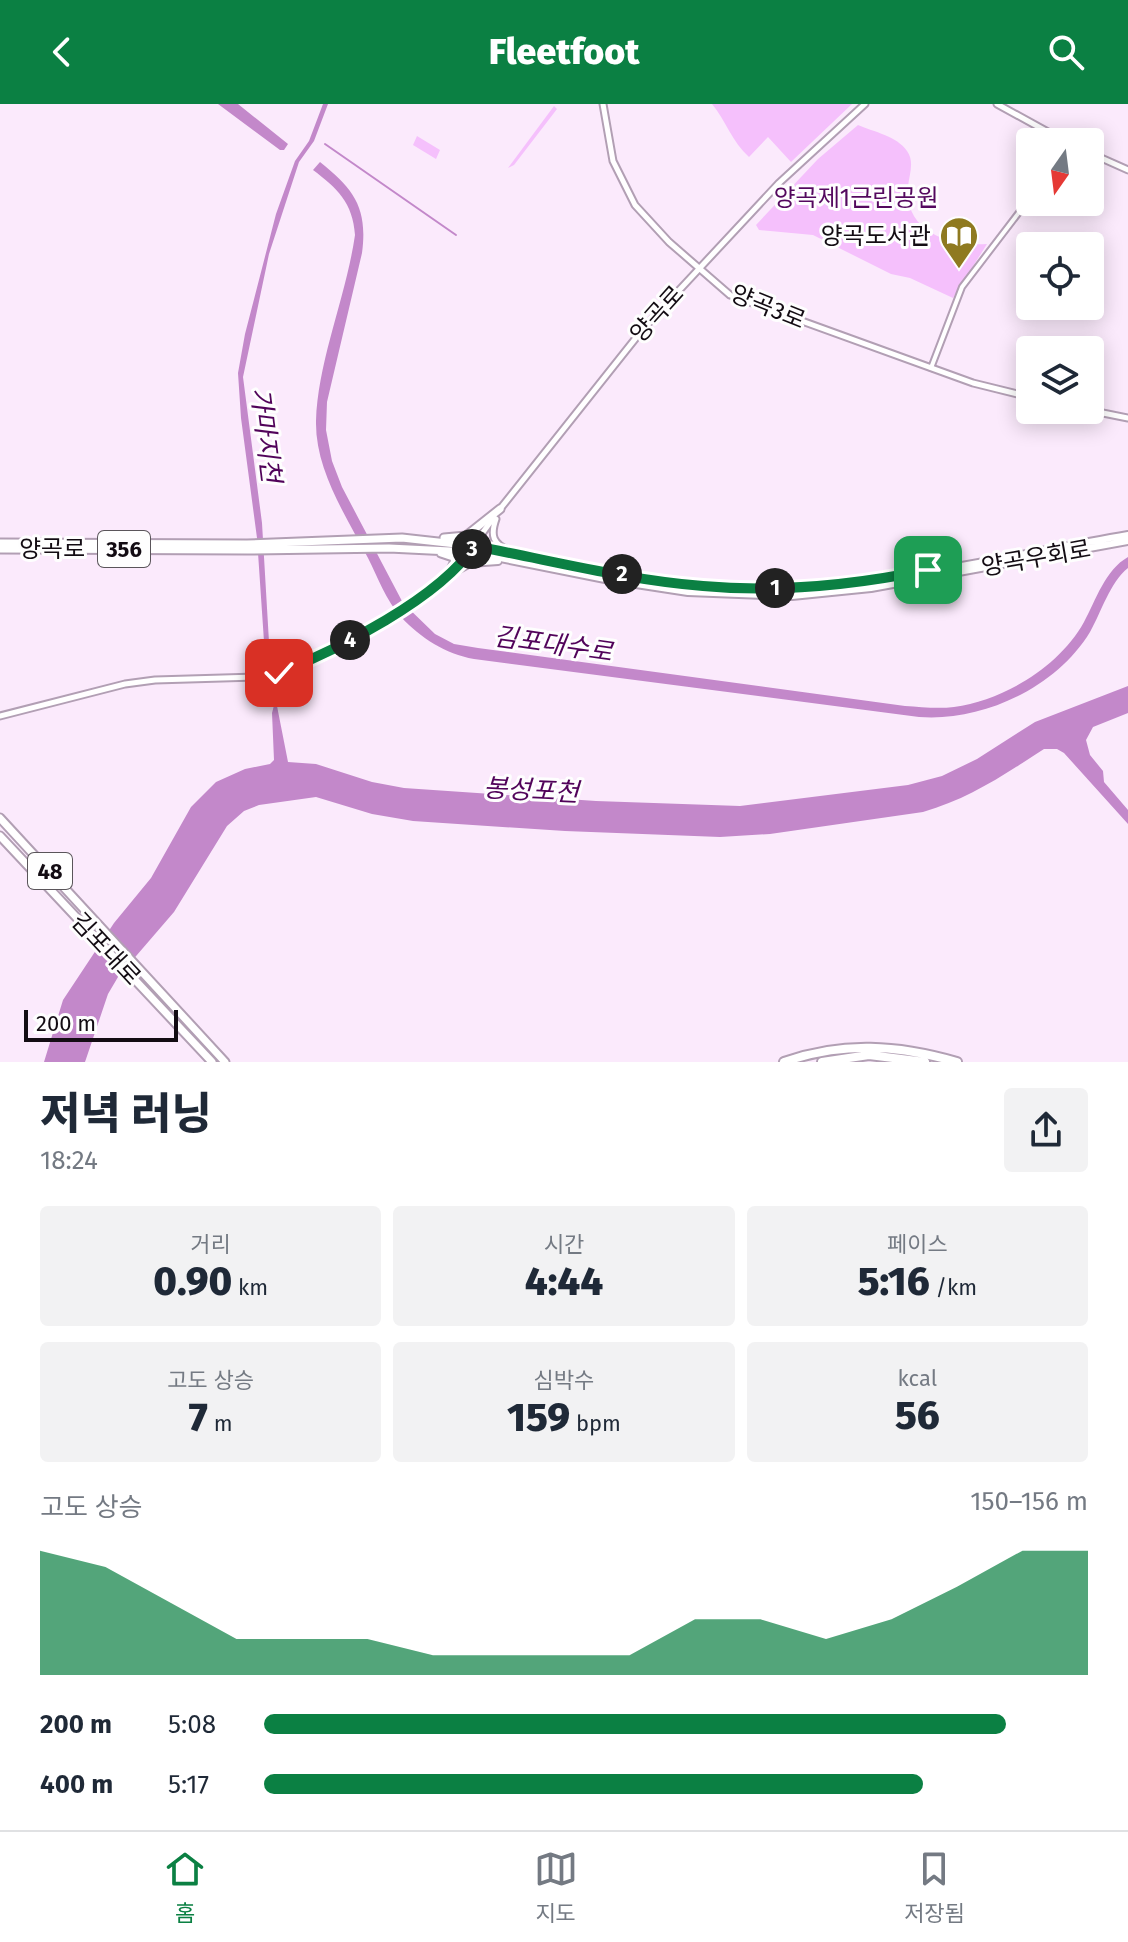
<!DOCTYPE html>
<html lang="ko">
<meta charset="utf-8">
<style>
body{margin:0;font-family:"Fira Sans","Noto Sans KR",sans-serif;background:#f2f2f3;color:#1f2937;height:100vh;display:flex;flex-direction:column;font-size:30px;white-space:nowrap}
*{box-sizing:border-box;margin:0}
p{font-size:26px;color:#747a83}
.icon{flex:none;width:44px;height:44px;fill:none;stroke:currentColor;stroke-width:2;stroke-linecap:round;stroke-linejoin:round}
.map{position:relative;height:958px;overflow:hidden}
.details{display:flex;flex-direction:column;background:#fff;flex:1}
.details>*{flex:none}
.needle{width:52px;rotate:194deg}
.buttons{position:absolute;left:1016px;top:24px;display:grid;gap:16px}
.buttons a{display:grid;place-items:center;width:88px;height:88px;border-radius:8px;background:#fff;box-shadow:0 4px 20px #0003;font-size:40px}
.scale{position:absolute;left:24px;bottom:20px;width:154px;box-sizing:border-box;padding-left:8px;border:4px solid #130c13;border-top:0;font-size:22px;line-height:28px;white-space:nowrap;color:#130c13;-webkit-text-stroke:6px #fefefe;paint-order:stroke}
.pin{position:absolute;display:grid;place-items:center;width:68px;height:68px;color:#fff;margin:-34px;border-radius:16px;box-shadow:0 4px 12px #0006}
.km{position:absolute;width:40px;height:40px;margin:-20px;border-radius:50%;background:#222;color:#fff;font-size:22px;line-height:40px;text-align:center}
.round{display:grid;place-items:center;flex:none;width:84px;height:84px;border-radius:8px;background:#f2f2f3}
.head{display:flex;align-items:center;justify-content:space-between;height:136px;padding:0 40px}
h1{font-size:44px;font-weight:800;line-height:60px}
.stats{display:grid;grid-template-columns:repeat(3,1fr);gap:12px;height:136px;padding:8px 40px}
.stats div{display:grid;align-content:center;border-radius:8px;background:#f2f2f3;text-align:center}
.stats b{font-size:40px;font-weight:800}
.stats small{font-size:22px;font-weight:400}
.stats p{font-size:22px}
.chart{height:224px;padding:16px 40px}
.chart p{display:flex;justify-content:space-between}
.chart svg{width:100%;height:144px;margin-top:8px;fill:#0b8043;opacity:.7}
ul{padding:0 40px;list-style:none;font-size:26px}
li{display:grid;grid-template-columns:128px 96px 1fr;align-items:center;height:60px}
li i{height:20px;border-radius:10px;background:#0b8043}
header{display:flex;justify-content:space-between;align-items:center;height:104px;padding:0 40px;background:#0b8043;color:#fff;font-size:36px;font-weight:800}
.menu{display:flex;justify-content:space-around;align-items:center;height:112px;border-top:2px solid #e0e1e3;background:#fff;font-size:22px;color:#747a83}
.menu a{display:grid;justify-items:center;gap:4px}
.menu .active{color:#0b8043}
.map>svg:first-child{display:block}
.green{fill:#f5c0fc}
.water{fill:#c388ca}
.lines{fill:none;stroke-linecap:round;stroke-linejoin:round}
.stream{stroke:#c388ca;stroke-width:2}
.minor-casing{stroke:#b29fb4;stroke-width:8}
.tertiary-casing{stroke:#b29fb4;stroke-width:9}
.secondary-casing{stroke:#b29fb4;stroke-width:10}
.primary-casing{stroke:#b29fb4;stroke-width:11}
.trunk-casing{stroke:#b29fb4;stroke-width:11}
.motorway-casing{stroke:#b29fb4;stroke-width:12}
.minor{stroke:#fff;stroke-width:4}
.tertiary{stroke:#fff;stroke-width:5}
.secondary{stroke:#fff;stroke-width:6}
.primary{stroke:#fff;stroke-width:7}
.trunk{stroke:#fff;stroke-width:7}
.motorway{stroke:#fff;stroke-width:8}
.route-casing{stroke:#fff;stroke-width:16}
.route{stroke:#0b8043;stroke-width:10}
.labels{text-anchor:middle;stroke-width:6;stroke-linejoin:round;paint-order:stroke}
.shield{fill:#fefefe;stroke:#5a555a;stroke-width:2}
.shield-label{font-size:22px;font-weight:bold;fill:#130c13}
.park-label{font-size:24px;fill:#54085e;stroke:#fefefe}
.poi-label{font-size:24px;fill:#130c13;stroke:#fefefe;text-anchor:end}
.street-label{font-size:24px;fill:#130c13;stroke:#fefefe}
.water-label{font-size:26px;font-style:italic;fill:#51035a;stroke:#fefefe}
</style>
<header><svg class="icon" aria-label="back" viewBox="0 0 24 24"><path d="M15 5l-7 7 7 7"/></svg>Fleetfoot<svg class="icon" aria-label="search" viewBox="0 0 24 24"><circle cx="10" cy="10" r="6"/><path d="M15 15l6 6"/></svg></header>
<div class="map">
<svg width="1128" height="958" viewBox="0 0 1128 958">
<rect width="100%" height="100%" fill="#fbeafc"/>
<path class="green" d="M712,0H852L791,58L768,33L749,53C732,38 726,17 712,0Z
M554,2L557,5L514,61L508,64Z
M858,21C874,28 897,32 907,47C915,58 909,71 908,83C904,128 951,143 987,140L953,194L910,174L891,170L813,131L759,126L756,121L818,55Z
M417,32L440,46L436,55L413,41Z"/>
<path class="water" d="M218,0H238L288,40L284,46H280Z
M323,0H328L314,37L299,58L269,150L243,273L262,419L270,555L281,591L277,602L288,658L316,660L372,678L404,684L596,697L740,702L908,681L942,672L977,655L1035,618L1128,582V609L1093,623L1086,636L1090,651L1103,667L1104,678L1128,706V720L1064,649L1057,645H1044C1004,671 969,695 923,708L770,730L720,733L565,727L413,717L372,710L316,693L259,701L244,707L227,722L174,808L118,873L108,890L85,958H44L63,896L114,819L151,774L191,703L216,678L245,665L270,660L274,656L272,609L277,590L266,567L257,434L241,314L238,269L245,230L276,110L295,57L309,37Z
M320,58C354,85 368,104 362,149L327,298L326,326L332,357L342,383L403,499L435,530L454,540L478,544L905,602C921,603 938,605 954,603C1004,596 1059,563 1084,518C1096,496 1105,466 1128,453V464C1110,478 1101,509 1090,528C1056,584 982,618 919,613L474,555C445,550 421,534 401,513C386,496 378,474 368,454C346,412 315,366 316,317C318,256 346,193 355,131C353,99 337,84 313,66Z"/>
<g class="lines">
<path class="stream" d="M325,40L456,131"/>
<g class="minor-casing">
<path id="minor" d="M931,264L962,183L1030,94"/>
</g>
<g class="tertiary-casing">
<path id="tertiary" d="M603,0L613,57L635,101L669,138L730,191L973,279L1030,293
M997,0L1066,38
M1090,49L1128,66
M1088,306L1128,314
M500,405L643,225L779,79L865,0
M496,415C490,432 493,440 510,447
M0,612L125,580L155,576L258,573L279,569L312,556L410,500L455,467L494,413"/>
</g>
<g class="secondary-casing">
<path id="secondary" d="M474,442C561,458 649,482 738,484C869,487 999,453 1128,431
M470,448L610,476L688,488L792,492L871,484L1128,437
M455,467L470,459L498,457"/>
</g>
<g class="primary-casing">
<path id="primary" d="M0,714L225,958
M0,732L212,958"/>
</g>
<g class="trunk-casing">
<path id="trunk" d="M444,434L466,432L500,405
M0,439L247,440L402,434L474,442
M0,445L248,446L389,444L470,448
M441,449L453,453L455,457L448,472"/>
</g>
<g class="motorway-casing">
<path id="motorway" d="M784,958C843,937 898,941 957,958
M822,958L869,951L925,958"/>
</g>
<use href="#minor" class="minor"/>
<use href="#tertiary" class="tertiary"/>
<use href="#secondary" class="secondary"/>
<use href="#primary" class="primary"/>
<use href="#trunk" class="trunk"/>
<use href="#motorway" class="motorway"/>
</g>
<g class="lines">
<g class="route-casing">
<path id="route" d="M279,569C337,546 440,494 474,442C550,456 626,476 703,482C778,489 854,481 928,466"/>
</g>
<use href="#route" class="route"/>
</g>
<defs>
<g id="library-pin" transform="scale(2)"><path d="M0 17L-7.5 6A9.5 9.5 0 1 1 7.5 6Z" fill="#8f7a20" stroke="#fefefe"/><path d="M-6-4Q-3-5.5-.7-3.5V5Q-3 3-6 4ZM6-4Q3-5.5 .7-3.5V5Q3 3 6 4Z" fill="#fff"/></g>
</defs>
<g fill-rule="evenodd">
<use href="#library-pin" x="959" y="132"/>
</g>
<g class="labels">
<g class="shield">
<rect x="98" y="427" width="52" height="36" rx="6"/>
<rect x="28" y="749" width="44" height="36" rx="6"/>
</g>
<g class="shield-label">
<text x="124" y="453">356</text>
<text x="50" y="775">48</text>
</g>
<g class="park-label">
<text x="856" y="102">양곡제1근린공원</text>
</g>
<g class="poi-label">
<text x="931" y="140">양곡도서관</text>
</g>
<g class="street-label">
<text transform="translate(768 203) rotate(22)" y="8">양곡3로</text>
<text transform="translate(657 210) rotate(-48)" y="8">양곡로</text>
<text x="52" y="453">양곡로</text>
<text transform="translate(1036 454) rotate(-10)" y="8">양곡우회로</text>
<text transform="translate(106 845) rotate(47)" y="8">김포대로</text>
</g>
<g class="water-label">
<text transform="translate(266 331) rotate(83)" y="9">가마지천</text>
<text transform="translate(553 540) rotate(8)" y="9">김포대수로</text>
<text transform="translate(531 686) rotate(3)" y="9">봉성포천</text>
</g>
</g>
</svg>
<div class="buttons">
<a><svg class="needle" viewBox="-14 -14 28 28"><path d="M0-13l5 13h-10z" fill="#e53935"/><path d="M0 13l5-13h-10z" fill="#747a83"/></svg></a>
<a><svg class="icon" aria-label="locate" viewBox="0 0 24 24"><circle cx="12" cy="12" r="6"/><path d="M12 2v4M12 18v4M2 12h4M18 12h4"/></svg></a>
<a><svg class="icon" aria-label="layers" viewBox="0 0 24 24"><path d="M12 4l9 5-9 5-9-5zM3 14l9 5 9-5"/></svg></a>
</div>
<div class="scale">200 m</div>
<div class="pin" style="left:928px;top:466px;background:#1e9e55"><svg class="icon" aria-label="arrive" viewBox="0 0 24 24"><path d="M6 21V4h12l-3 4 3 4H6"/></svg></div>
<div class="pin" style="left:279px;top:569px;background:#d93025"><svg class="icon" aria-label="check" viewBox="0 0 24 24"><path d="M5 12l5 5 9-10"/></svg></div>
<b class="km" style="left:775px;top:484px">1</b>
<b class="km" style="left:622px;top:470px">2</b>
<b class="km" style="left:472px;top:445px">3</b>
<b class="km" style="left:350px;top:536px">4</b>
</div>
<section class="details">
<div class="head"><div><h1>저녁 러닝</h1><p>18:24</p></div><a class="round"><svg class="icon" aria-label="share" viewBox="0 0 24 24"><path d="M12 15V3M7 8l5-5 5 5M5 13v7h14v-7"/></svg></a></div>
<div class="stats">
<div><p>거리</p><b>0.90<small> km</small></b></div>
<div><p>시간</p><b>4:44</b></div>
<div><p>페이스</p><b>5:16<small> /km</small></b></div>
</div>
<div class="stats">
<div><p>고도 상승</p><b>7<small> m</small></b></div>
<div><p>심박수</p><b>159<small> bpm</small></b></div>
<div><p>kcal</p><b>56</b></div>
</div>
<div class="chart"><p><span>고도 상승</span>150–156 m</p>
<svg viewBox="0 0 160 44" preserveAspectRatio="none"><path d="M0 44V6L10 11L20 22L30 33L40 33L50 33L60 38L70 38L80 38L90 38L100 27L110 27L120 33L130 27L140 17L150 6L160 6V44z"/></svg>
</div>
<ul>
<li><b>200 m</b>5:08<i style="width:90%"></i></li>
<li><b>400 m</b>5:17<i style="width:80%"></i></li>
</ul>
</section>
<nav class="menu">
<a class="active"><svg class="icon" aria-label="home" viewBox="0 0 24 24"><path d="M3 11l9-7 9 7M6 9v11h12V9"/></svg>홈</a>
<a><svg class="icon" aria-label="map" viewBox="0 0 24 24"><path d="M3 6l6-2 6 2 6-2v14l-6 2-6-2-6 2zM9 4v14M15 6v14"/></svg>지도</a>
<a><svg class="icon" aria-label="saved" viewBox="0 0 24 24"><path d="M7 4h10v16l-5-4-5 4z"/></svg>저장됨</a>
</nav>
